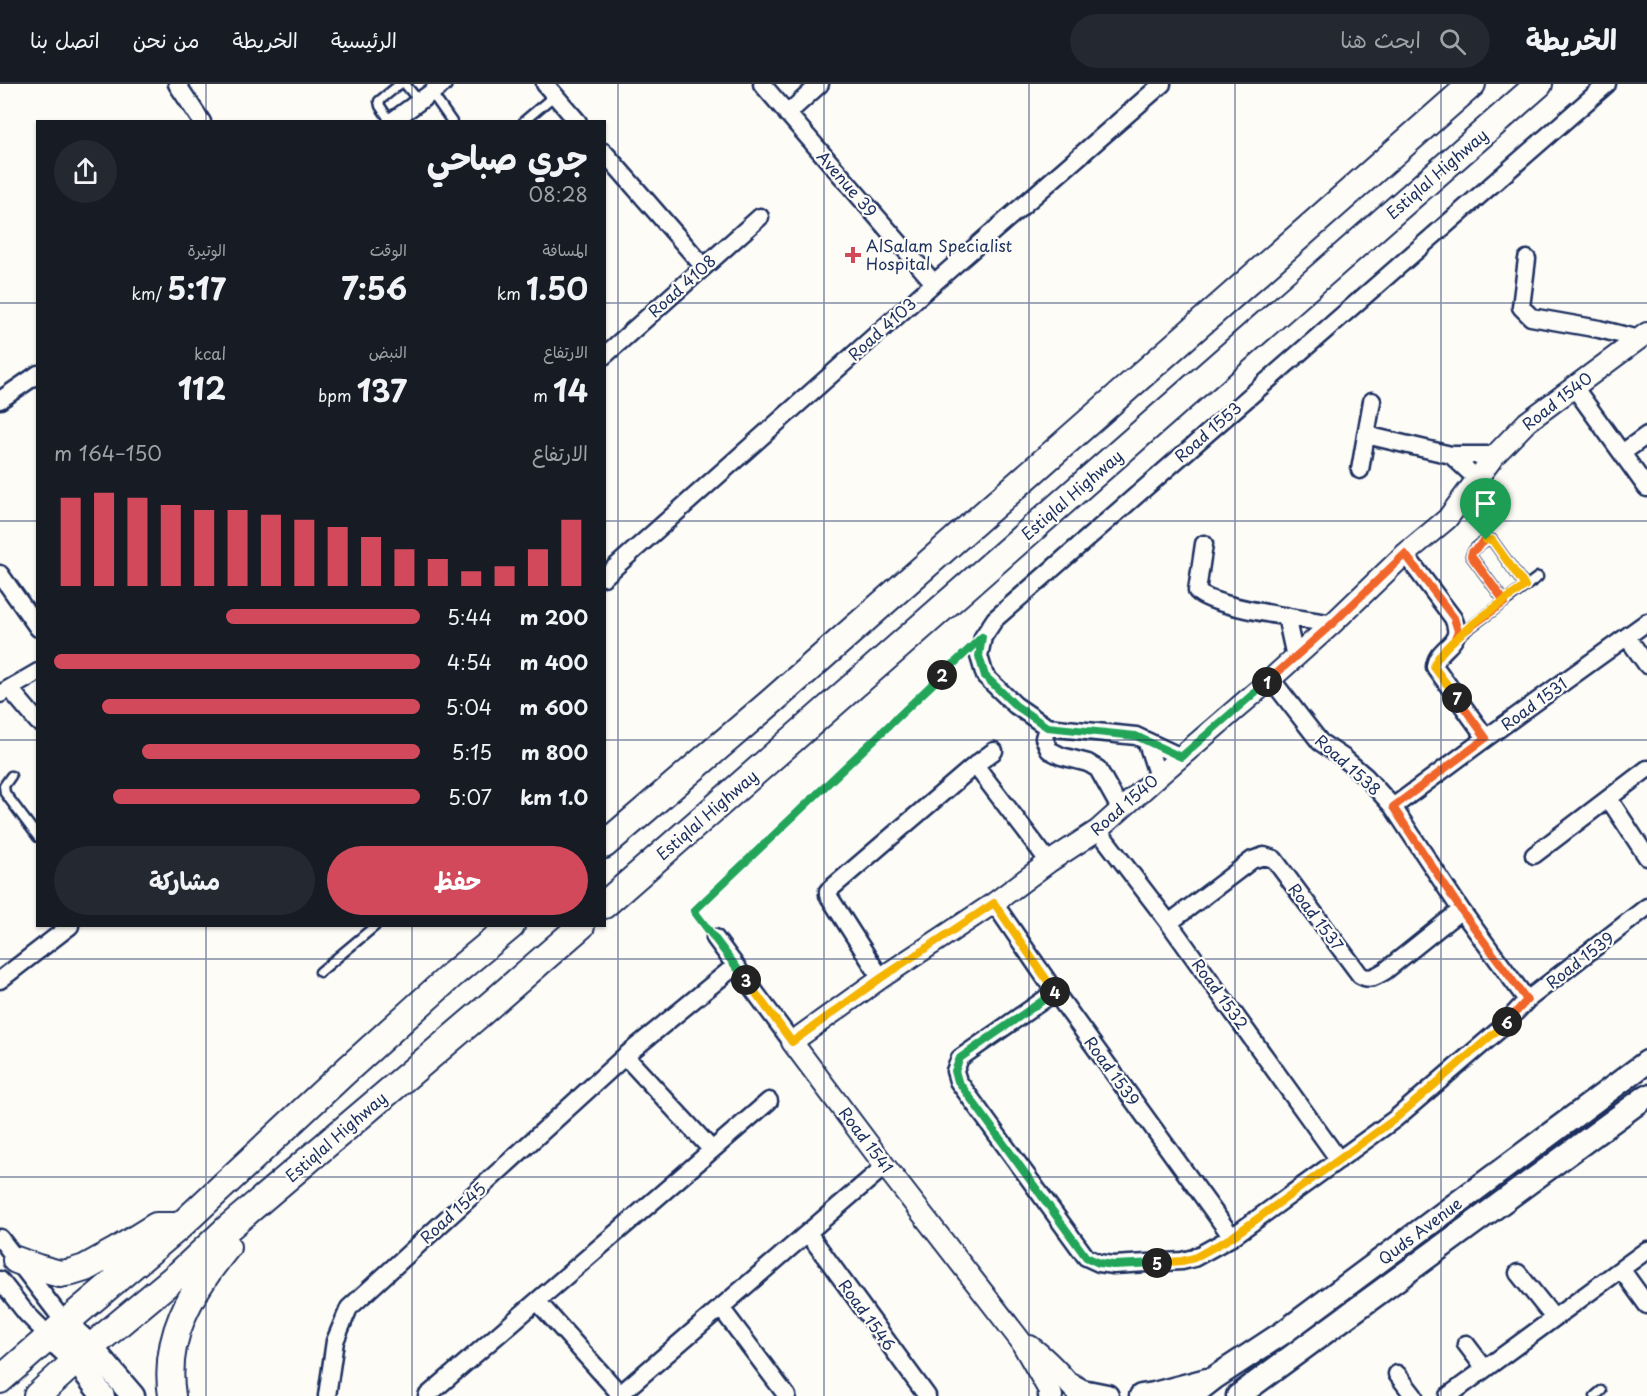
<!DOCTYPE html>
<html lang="ar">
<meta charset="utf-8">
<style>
body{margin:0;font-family:"Playpen Sans","Playpen Sans Arabic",sans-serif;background:#242831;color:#f1f3f6;direction:rtl;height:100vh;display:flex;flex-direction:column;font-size:22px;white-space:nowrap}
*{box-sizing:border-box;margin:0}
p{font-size:20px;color:#9ea1a6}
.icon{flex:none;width:33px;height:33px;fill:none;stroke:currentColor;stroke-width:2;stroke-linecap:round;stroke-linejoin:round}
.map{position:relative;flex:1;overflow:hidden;direction:ltr}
.panel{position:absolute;left:36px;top:36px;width:570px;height:807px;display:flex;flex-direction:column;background:#171b24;border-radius:0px;box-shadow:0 2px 4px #0004;direction:rtl}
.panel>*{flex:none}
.pin{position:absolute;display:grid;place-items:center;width:51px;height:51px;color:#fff;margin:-62px -26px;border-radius:50% 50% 50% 0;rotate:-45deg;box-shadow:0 0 6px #0007}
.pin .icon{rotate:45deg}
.km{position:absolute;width:30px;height:30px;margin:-15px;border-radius:50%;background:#222;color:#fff;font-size:16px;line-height:30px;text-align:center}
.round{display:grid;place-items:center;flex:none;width:63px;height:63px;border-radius:32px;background:#242831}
.head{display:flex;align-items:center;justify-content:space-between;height:102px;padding:0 18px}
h1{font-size:33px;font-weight:700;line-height:45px}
.stats{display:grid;grid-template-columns:repeat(3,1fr);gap:9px;height:102px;padding:6px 18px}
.stats div{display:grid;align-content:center}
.stats b{font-size:30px;font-weight:700}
.stats small{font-size:16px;font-weight:400}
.stats p{font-size:16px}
.chart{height:168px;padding:12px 18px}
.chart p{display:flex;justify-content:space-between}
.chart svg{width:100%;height:108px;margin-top:6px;stroke:#d1495b;stroke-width:6}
.button{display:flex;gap:12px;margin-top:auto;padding:12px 18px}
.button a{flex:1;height:69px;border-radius:36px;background:#d1495b;color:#fff;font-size:24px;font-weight:700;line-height:69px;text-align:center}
.button a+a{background:#242831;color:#f1f3f6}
ul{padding:0 18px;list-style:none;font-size:20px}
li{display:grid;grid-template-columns:96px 72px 1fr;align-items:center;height:45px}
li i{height:15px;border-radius:8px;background:#d1495b}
header{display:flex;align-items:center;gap:36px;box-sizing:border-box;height:84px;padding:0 30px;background:#171b24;border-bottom:2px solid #363941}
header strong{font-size:28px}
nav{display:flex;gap:33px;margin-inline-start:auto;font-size:21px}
.search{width:420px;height:54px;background:#242831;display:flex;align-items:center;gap:15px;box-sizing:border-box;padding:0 21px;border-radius:33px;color:#9ea1a6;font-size:22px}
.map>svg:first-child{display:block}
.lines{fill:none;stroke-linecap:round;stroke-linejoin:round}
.service-casing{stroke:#1b2f5e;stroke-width:13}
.minor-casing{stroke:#1b2f5e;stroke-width:21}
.tertiary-casing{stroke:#1b2f5e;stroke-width:24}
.secondary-casing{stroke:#1b2f5e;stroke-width:27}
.primary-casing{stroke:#1b2f5e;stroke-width:30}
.path{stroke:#1b2f5e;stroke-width:2;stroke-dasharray:4.5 4.5;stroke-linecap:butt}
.service{stroke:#fdfcf7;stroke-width:8}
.minor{stroke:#fdfcf7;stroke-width:16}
.tertiary{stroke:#fdfcf7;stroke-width:20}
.secondary{stroke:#fdfcf7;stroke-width:22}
.primary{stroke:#fdfcf7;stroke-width:26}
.split-1-casing{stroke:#fff;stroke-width:12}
.split-2-casing{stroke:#fff;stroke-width:12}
.split-3-casing{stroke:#fff;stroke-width:12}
.split-4-casing{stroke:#fff;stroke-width:12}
.split-5-casing{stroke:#fff;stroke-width:12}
.split-6-casing{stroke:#fff;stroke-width:12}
.split-7-casing{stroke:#fff;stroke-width:12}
.split-8-casing{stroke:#fff;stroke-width:12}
.split-1{stroke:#f0652b;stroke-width:8}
.split-2{stroke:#22a559;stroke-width:8}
.split-3{stroke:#22a559;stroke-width:8}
.split-4{stroke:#f5b400;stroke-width:8}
.split-5{stroke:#22a559;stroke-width:8}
.split-6{stroke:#f5b400;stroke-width:8}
.split-7{stroke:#f0652b;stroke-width:8}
.split-8{stroke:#f5b400;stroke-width:8}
.grid{fill:none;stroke:#1b2f5e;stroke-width:1.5;stroke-opacity:0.55}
.poi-dot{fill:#d1495b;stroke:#fdfcf7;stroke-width:2}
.labels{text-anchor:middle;stroke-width:4.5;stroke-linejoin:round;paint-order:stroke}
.street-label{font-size:16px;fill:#1b2f5e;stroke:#fdfcf7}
.poi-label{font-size:16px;fill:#1b2f5e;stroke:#fdfcf7;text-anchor:start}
</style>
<header>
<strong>الخريطة</strong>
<div class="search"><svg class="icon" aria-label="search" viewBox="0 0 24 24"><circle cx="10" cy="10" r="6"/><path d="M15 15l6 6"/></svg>ابحث هنا</div>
<nav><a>الرئيسية</a><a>الخريطة</a><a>من نحن</a><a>اتصل بنا</a></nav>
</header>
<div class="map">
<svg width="1647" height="1312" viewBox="0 0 1647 1312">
<rect width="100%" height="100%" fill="#fdfcf7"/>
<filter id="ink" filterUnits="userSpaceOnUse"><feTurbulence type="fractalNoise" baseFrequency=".0167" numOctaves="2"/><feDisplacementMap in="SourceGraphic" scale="12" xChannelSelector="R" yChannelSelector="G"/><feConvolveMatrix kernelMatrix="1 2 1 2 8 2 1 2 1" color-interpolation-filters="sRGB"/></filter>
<g filter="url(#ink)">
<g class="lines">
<g class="service-casing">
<path id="service" d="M405,0L419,17
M431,8L452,38
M524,37L555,11
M391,38L380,22L379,17L400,0
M1505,518L1471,472C1473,464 1485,455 1492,456L1525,502
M1456,554L1538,493
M11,692L4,702L5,709L38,753
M320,888L375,842
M1595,1312L1601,1307"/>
</g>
<g class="minor-casing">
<path id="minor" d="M177,0L202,38
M545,0L578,38
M762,0L934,199
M787,30L820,0
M391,38L443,0
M604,68L704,183
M1527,175L1521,223L1531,233L1599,245L1639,255
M604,272L760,133
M1574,303L1647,404
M0,316L38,290
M1366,351L1451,371H1495
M1622,369L1647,351
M1451,371L1477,395
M1360,386L1372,317
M1204,460L1197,507C1212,524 1306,535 1332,540
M1405,470L1453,534C1466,562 1437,561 1435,583L1486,654
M0,490L38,544
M604,493L934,199L1162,0
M1286,532L1295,573
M1627,553L1647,581
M1271,595L1320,658L1344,674L1366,693L1393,723L1461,826L1527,916
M10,605L38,638
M0,610L38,588
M1047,643L1044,654L1049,666L1061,672L1088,679L1098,685L1121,726
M1147,659L1158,693
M1181,673L1136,652L1047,643L1015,621L985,592L979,572L983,553L995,535L1607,0
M975,681L1049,778
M1609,715L1647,773
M1393,723L1486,654L1647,538
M1098,746L1169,839L1339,1076
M1534,771L1647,685
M994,819L1055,908L1232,1153
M1169,839L1252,776L1264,772L1274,775L1360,891C1370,897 1376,892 1385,887L1461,826
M715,854L792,958
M881,894L828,811V807L975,681L994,667
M0,896L70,842
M1055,908L960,974L955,987L958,997L1086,1173L1099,1179L1113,1181L1182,1177L1194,1174L1232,1153L1395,1035L1499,946L1527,916L1647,823
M625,972L712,1066
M808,1149L927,1312
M0,1154L65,1239
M1621,1185L1647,1221
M1518,1189L1554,1234
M0,1196L26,1229L50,1253
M537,1217L620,1310
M721,1224L787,1312
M1466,1260L1485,1285
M1397,1290L1414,1312
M327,1312L335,1257L349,1224L625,972L735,882
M427,1312L769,1017
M618,1312L885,1082
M1448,1312L1647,1166"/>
</g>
<g class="tertiary-casing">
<path id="tertiary" d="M1030,1262C1048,1275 1065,1294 1079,1312
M1052,1312L1020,1256L885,1082L792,958L881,894L994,819L1049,778L1098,746L1162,689L1271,595L1332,540L1405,470L1447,435L1495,371L1527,338L1647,249"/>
</g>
<g class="secondary-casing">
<path id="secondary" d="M65,1239L91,1263L133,1312
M50,1253L76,1277L103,1312
M1071,1301L1082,1307L1107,1312
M1050,1312V1309
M1141,1312L1154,1310L1207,1296
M1191,1312L1214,1294L1284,1248L1647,978
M1238,1312L1647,1012"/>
</g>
<g class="primary-casing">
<path id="primary" d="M604,761L771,618L1472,0
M604,821L1539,0
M16,1176L38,1184L60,1190L72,1188L85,1184L114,1168L156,1142H180
M0,1296L65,1239L180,1142L348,985L453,890L511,842
M37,1312L91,1263L180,1189L227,1145L481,929L581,842
M172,1312C163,1253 191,1207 227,1163"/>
</g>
<path class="path" d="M706,843L694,827L964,570"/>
<use href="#service" class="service"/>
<use href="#minor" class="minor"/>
<use href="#tertiary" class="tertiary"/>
<use href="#secondary" class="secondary"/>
<use href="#primary" class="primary"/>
</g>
</g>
<g class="lines" filter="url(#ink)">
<g class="split-1-casing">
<path id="split-1" d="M1267,598L1332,540L1405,470L1454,534L1458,547L1455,554L1505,518L1471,472L1472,468L1486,456"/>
</g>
<g class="split-2-casing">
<path id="split-2" d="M942,591L982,553L979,572L985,592L1015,621L1047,643L1136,652L1181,673L1267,598"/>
</g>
<g class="split-3-casing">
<path id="split-3" d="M746,896L694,827L942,591"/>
</g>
<g class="split-4-casing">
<path id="split-4" d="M746,896L792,958L881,894L994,819L1055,908"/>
</g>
<g class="split-5-casing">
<path id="split-5" d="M1055,908L960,974L955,987L958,997L1086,1173L1099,1179L1113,1181L1157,1179"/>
</g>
<g class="split-6-casing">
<path id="split-6" d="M1157,1179L1182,1177L1194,1174L1232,1153L1395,1035L1507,938"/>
</g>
<g class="split-7-casing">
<path id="split-7" d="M1457,614L1486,654L1393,723L1461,826L1527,916L1507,938"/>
</g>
<g class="split-8-casing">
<path id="split-8" d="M1457,614L1434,583C1436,562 1506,516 1525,502L1492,456H1486"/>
</g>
<use href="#split-1" class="split-1"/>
<use href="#split-2" class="split-2"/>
<use href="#split-3" class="split-3"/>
<use href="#split-4" class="split-4"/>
<use href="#split-5" class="split-5"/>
<use href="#split-6" class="split-6"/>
<use href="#split-7" class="split-7"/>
<use href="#split-8" class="split-8"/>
</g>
<path class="grid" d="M206,0V38M412,0V38M618,0V1312M824,0V1312M1029,0V1312M1235,0V1312M1441,0V1312M0,219H38M604,219H1647M0,437H38M604,437H1647M0,656H38M604,656H1647M206,842V1312M412,842V1312M0,875H1647M0,1093H1647"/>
<path class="poi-dot" d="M850 162h6v6h6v6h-6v6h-6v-6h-6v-6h6z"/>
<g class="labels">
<g class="street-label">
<text transform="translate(1437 90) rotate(-41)" y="6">Estiqlal Highway</text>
<text transform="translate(847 100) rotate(49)" y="6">Avenue 39</text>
<text transform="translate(682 202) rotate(-42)" y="6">Road 4108</text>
<text transform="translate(882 245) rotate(-42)" y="6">Road 4103</text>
<text transform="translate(1557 317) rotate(-38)" y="6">Road 1540</text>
<text transform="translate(1208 348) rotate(-41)" y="6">Road 1553</text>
<text transform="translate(1072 411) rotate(-41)" y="6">Estiqlal Highway</text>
<text transform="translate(1534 620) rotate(-36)" y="6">Road 1531</text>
<text transform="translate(1348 681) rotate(42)" y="6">Road 1538</text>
<text transform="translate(1124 721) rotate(-41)" y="6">Road 1540</text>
<text transform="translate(707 731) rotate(-41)" y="6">Estiqlal Highway</text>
<text transform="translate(1316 833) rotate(53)" y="6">Road 1537</text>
<text transform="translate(1580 876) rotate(-38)" y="6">Road 1539</text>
<text transform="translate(1220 910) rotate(54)" y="6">Road 1532</text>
<text transform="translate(1112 987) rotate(54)" y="6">Road 1539</text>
<text transform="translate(336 1053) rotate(-41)" y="6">Estiqlal Highway</text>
<text transform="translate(866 1056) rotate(53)" y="6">Road 1541</text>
<text transform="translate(453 1129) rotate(-42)" y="6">Road 1545</text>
<text transform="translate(1420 1147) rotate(-37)" y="6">Quds Avenue</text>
<text transform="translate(867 1231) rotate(54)" y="6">Road 1546</text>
</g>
<g class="poi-label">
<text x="866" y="168">AlSalam Specialist<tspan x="866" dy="18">Hospital</tspan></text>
</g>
</g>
</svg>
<div class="pin" style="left:1486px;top:456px;background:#1e9e55"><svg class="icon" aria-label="arrive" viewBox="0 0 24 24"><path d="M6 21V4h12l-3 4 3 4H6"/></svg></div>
<b class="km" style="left:1267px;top:598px">1</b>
<b class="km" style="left:942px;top:591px">2</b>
<b class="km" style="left:746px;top:896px">3</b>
<b class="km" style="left:1055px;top:908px">4</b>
<b class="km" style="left:1157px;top:1179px">5</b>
<b class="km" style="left:1507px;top:938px">6</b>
<b class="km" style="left:1457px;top:614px">7</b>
<section class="panel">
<div class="head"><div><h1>جري صباحي</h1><p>08:28</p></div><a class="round"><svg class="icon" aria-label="share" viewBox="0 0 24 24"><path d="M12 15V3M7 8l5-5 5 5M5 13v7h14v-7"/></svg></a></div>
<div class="stats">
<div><p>المسافة</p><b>1.50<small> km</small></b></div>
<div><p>الوقت</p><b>7:56</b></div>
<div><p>الوتيرة</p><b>5:17<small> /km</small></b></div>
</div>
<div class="stats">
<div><p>الارتفاع</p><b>14<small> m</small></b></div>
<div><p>النبض</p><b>137<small> bpm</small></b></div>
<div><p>kcal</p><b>112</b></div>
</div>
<div class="chart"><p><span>الارتفاع</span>150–164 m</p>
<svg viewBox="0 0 160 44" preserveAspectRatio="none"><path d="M5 44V8M15 44V6M25 44V8M35 44V11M45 44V13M55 44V13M65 44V15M75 44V17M85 44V20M95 44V24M105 44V29M115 44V33M125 44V38M135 44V36M145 44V29M155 44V17"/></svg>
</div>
<ul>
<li><b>200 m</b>5:44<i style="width:53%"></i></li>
<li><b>400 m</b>4:54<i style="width:100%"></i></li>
<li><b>600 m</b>5:04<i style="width:87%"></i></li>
<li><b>800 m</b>5:15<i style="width:76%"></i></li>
<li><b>1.0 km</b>5:07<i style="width:84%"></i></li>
</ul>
<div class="button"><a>حفظ</a><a>مشاركة</a></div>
</section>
</div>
